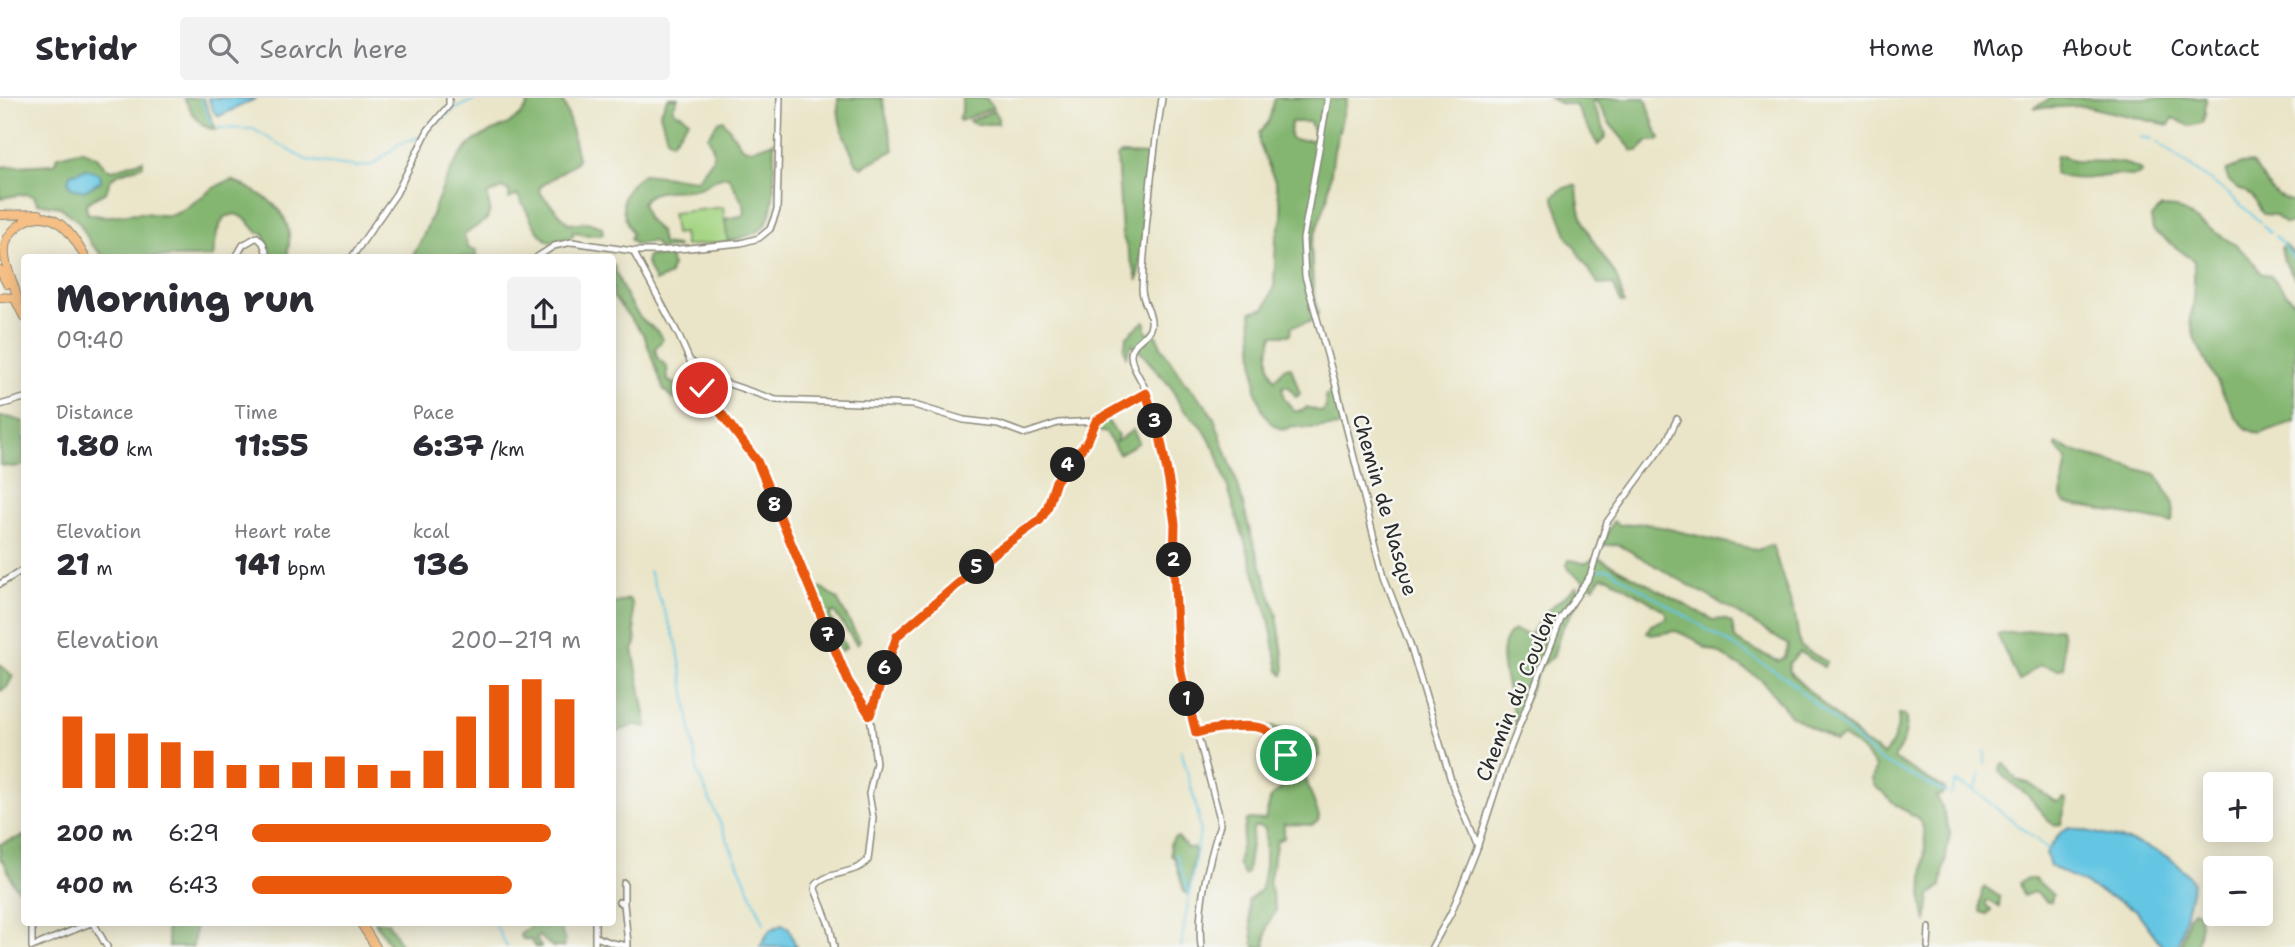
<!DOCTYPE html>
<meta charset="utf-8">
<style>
body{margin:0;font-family:"Shantell Sans",sans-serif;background:#f2f2f3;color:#2b2b33;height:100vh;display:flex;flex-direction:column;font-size:26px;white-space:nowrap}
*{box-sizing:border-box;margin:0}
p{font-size:23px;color:#7c7c81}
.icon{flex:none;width:38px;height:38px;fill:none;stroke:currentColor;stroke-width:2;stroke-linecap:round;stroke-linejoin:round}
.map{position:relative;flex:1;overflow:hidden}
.side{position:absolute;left:21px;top:156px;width:595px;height:672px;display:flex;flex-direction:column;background:#fff;border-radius:7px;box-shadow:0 4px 18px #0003}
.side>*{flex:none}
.buttons{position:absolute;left:2203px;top:674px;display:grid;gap:14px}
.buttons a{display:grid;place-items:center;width:70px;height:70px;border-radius:7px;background:#fff;box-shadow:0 4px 18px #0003;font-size:35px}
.pin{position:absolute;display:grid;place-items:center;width:60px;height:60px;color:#fff;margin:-30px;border:4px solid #fff;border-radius:50%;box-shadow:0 2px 7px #0007}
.km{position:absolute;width:35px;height:35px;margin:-18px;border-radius:50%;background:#222;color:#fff;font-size:19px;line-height:35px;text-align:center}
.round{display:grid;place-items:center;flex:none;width:74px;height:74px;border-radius:7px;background:#f2f2f3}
.head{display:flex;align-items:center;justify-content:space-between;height:119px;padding:0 35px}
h1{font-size:38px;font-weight:800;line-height:52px}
.metrics{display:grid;grid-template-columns:repeat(3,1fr);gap:10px;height:119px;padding:7px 35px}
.metrics div{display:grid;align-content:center}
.metrics b{font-size:30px;font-weight:800}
.metrics small{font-size:19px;font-weight:400}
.metrics p{font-size:19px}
.chart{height:196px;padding:14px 35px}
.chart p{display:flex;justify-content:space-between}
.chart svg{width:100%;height:126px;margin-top:7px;stroke:#ea580c;stroke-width:6}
ul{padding:0 35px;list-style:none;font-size:23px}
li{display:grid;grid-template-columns:112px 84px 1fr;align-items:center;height:52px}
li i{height:18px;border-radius:9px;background:#ea580c}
header{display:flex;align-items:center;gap:42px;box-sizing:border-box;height:98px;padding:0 35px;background:#fff;border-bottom:2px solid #e1e1e2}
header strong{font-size:33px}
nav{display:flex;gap:38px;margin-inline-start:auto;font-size:24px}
.search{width:490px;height:63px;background:#f2f2f3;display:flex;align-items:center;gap:18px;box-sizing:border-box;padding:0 24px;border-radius:7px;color:#7c7c81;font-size:26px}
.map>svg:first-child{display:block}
.green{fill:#a5d583;stroke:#688057;stroke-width:2}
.forest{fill:#84b671;stroke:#58704e;stroke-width:2;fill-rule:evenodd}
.water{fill:#65c6e3;stroke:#487887;stroke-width:2}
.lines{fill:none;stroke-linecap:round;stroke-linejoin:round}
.stream{stroke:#65c6e3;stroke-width:2}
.minor-casing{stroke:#8a887a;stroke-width:8}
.highway-casing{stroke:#8a887a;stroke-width:10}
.minor{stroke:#fff;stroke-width:5}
.highway{stroke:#f5bf86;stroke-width:8}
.route-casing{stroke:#fff;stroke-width:14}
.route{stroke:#ea580c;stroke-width:9}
.labels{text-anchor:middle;stroke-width:5;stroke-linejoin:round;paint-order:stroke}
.street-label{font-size:21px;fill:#2b2b2b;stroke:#f6f6f2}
</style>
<header>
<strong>Stridr</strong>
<div class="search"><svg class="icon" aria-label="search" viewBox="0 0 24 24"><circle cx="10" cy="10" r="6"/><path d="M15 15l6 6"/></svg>Search here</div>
<nav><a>Home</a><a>Map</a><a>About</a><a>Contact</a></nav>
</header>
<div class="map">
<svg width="2295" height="849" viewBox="0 0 2295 849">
<rect width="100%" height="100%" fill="#f6f6f2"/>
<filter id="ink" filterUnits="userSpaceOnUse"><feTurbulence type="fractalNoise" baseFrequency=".0143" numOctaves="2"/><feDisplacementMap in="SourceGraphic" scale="14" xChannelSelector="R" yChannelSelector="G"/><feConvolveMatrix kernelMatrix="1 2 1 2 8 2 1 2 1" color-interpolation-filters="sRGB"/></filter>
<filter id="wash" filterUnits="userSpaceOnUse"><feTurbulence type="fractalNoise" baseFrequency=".00686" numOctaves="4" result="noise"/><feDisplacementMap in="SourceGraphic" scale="28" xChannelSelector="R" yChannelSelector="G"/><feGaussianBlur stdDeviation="1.57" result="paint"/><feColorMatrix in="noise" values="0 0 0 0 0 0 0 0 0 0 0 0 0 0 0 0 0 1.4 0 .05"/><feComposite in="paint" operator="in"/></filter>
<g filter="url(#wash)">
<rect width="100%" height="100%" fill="#eae5c8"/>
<path class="green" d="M723,109L728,144L685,148L683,135L675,136L672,115Z"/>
<path class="forest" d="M184,0H203L216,32C199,30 192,14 184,0Z
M531,0H561L567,13L578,60L576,64L539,90L541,96L569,126L587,124L602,129L603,136L584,137L573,133V139L550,144C533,135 529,112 517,97L509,101V93L502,90L487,97L490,112L487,121L464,137L468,150L476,152L477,159H412C433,126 439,82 465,52C485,27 519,34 531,0Z
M668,0H678L673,9L676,15L681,16L689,22L672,44L667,40L660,15Z
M838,0H882L894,52L862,69L857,66C846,44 837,26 838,0Z
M962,0H986L993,10L960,23L958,20L962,14Z
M1275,0H1331L1334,2L1347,0L1334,53L1327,102L1311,147L1313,191L1318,216L1313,223L1292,228L1290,237H1273C1268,252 1267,269 1275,282L1284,270L1291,269L1300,296L1296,299L1288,288L1282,289L1284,300L1294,313H1302L1307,309L1322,314L1326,309L1325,298L1334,292L1343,328L1310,330L1293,328L1283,332L1271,325L1263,313L1256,294L1251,214L1265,210L1274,188L1276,140L1282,120V111L1275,83L1259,45V35L1268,25ZM1291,24H1310L1315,38L1313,42H1294L1290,39Z
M1550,0H1646C1651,14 1652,28 1660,40L1657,43H1648L1638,53H1633L1610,26L1597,4L1593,2L1592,5L1605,33L1606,39L1598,47L1575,7L1559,5Z
M2051,0H2206L2205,17L2202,25L2190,28L2173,20L2169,27L2084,8L2034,10Z
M993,13L998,19V26H974L969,23Z
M723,22C746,51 735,58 774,44C773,66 779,118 760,132C751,138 738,140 728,144L725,121L741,118L745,115L744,107L728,78C718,78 711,85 701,89C683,97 653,86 642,105L647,120L660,134L662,146L678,148L677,150L659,151L653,143L636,147L630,141L632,136C619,110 618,94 643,76L697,82C710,63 720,61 708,38L718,24Z
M82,52L97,59L106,70L113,72L143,62V67C134,72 114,74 110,83C108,86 108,91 106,94L86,105L87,115C107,123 122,114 142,115C152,115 165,120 175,116C196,107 209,88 232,82C256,93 287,107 289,137C290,144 288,152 287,159H270L264,135H258L246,121L236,116L224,119L217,134L213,159H135L129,157L125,159H104L91,146L79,124L60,109L37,105L34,98L25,96L0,100V69L54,66L58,58Z
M1121,56L1150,57L1138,183L1122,136L1117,59Z
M2056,57C2064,58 2071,62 2078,63C2094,64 2134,61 2142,75C2133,81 2125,76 2115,77C2096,79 2072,85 2054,75Z
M2252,65C2267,83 2269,99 2295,104V124L2285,126L2275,117L2263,116C2259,111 2258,105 2254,100C2245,90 2224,89 2227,72L2242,66Z
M1574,87L1577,89C1578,126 1594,144 1613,173C1619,182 1621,195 1624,205H1621L1613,186L1599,187L1568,139L1554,102V98L1562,91Z
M2161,109L2177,110L2237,148L2254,164L2260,175L2271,178L2295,205V323L2259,336L2247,331L2236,320L2195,242L2190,220L2194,206V163L2153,132L2151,120Z
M2284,146L2295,157V180L2284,163L2281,150Z
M669,157L672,167L670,177L655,184L646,164L648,158Z
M613,165C619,184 629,208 643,222C651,230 656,229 663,241L655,251L658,261L667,268L668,283L679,288L682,293L679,301H673L664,292L644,237L613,199Z
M1144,223L1146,225V232L1149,236L1154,233L1162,250L1184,283L1204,305L1214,320L1238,387L1251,437L1277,517L1285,571L1283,577L1279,573L1269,521L1217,355L1203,330L1181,309L1171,289L1138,251L1132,246L1126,258L1124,249L1127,238Z
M0,319H8L24,324V367C16,370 8,369 0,367Z
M1106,321L1118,337L1116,344L1133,332L1139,344L1137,346L1119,356L1106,335L1095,332L1097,326Z
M2056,346L2076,354L2156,376C2165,390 2180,409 2171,425L2065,405L2061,397L2067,361L2056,349Z
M1613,423L1619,427L1644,425L1757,452L1772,447L1795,517L1800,548L1827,564L1824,569L1800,554L1789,565V572L1792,577L1865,645L1883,657C1894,647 1898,631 1899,616L1905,617C1910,633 1901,647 1894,661L1945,691L1942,697L1936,698L1941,706L1950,735L1941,788L1930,798L1927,823C1915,800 1932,744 1921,725C1916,715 1903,714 1895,706C1886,699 1887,695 1875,689L1872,682L1875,669L1861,651L1843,639L1835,643L1791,618L1762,582L1717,554L1705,550L1694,541L1676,533L1651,537L1647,534L1651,527L1667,520L1665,513L1610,480L1602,479L1593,489L1569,472L1567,467L1569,462C1580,462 1585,470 1593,460L1601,461L1713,522L1724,521L1732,525L1735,541L1744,547L1778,563L1785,559L1788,547L1729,510L1619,447H1603Z
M1577,488L1582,498L1561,532L1553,559L1540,569L1515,628C1515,603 1487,549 1514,532L1530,537L1547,513Z
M822,490L837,501L860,543L857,547L835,515H831L830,519L846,550L841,553L836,547L813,494Z
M629,501L632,505L636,546L633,551L647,627V629L635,627L613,635V506Z
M2059,530L2062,534L2064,569L2059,571L2040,567L2019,583L1997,536Z
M0,567L13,578L7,589L0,593Z
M1273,628L1297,638L1314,640L1317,643L1320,657L1306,670L1304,676L1319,718L1318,723L1312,727L1284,726V740L1277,743L1269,784L1276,813L1267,828L1265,849H1254L1248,803L1261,792L1265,768V730L1256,728L1253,731L1247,775L1244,777L1238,766L1246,723L1250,721L1265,722L1271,699L1280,692L1285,660L1283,654L1278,652L1270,629Z
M2005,666L2016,682L2028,685L2053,702L2058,704L2064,700L2067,702L2061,726L2054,727C2044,719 2039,711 2031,701C2022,690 2008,686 2000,674L2001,667Z
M24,738V798L13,785L4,764L0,761V746Z
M1178,739L1187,750H1194L1195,753L1188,797L1184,793L1175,761L1171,757L1170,746L1174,740Z
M2027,781H2035L2053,797L2051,804H2047L2034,794L2023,798L2019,785Z
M1985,789L2000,799L1999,809L1990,803L1986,804V808L1991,812L1987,816L1981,814L1980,809L1982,792Z
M2193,812L2198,814C2201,825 2200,838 2196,849H2181L2188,819Z
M165,824H196L193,849H169Z
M375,824H388L402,849H391Z
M534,824H558L565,843L564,849H553L539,838L536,841L541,849H535L531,842L523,841L520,837Z"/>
<path class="water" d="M208,0H257L219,18L214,14Z
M86,71L100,76L101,83L84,93L71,90L68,83L70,76Z
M2069,729C2109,740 2171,744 2193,785L2178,849H2163L2136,812L2050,768L2046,755L2061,734Z
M782,826L789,830L796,849H760L769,833Z"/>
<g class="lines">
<path class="stream" d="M200,0L212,27
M438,24L453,12L478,0
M218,30L253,31L306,62L357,69L373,67L399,46L422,38
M2140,39L2152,41
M2157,44L2230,97L2260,124
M2263,127L2270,134
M2275,138L2280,143
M2282,145L2295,163
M1597,472L1609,471L1786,580L1881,663L1947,695
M649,473L677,546L698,675L764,825
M1181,651L1198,715L1200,734L1189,797
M1985,653V666
M1975,692L1980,677
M1951,697L1955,684L1972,691L2051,753
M1176,756L1189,797L1181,849
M494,824L507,849"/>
</g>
</g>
<g filter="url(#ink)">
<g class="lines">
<g class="minor-casing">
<path id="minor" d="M1162,0C1152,63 1145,128 1142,191C1142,205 1153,215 1151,227C1149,240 1131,243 1131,257C1131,269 1141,280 1145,291C1155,322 1164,352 1169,384C1179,447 1172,512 1181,575L1219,717L1220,726C1208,767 1197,806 1201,849
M1328,0L1303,141L1305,178L1336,288L1384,479L1410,546L1453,689L1478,748
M633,153L678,236L702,290L757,363L848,583L870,617
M236,159L243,147L257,139L263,145L268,159
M352,159L396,96L428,32L449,7V0
M537,159L554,148L572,144L633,153H658L741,145L759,140L770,131L777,112L780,0
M692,264L708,279L776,302L914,307L964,322L998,326L1025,336L1058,325L1096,323
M0,307L24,300
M0,486L24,471
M1196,635C1211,631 1259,622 1270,635C1274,641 1275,650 1279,656L1286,657
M624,785V806
M619,804L624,806L628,846
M93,824L107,849
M596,839L612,845L628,848
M32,849L93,824
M32,849V824
M595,849V824
M834,849L830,829L815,791L816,787C830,772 854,778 868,762L873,720L869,696L876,665L870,617L897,538L995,454L1040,422L1047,411L1056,383L1087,344L1096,323L1146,295
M1432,849L1451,815L1476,753L1503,669L1561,521L1590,478L1607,424L1667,342L1677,321
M1928,849L1929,830"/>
</g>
<g class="highway-casing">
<path id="highway" d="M0,117L39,116
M0,172L7,186
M0,199L14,200
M16,203L24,219
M18,206C17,185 0,166 6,144C9,135 16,129 24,124C54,107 73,137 85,159
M360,824L376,849"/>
</g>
<use href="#minor" class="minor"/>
<use href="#highway" class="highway"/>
</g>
</g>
<g class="lines" filter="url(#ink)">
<g class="route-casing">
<path id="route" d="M702,290L757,363L848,583L870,617L897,538L995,454L1040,422L1047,411L1056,383L1087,344L1096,323L1146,295L1160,338L1169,384L1175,426L1174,466L1178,552L1181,575L1196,635C1211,631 1259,622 1270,635C1274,641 1275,650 1279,656L1286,657"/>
</g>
<use href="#route" class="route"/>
</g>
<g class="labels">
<g class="street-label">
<text transform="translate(1385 407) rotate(74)" y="7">Chemin de Nasque</text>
<text transform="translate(1516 598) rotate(-68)" y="7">Chemin du Coulon</text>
</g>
</g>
</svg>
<div class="buttons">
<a>+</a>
<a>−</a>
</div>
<div class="pin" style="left:1286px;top:657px;background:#1e9e55"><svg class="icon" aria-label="arrive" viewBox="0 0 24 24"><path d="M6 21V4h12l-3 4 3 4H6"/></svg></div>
<div class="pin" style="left:702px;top:290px;background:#d93025"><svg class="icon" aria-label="check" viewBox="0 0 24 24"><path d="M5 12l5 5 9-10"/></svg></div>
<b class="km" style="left:1187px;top:601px">1</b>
<b class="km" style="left:1174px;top:462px">2</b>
<b class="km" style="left:1155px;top:323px">3</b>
<b class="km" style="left:1068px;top:367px">4</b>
<b class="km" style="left:977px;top:469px">5</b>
<b class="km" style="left:885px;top:570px">6</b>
<b class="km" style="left:828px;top:537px">7</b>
<b class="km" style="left:775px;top:407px">8</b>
<section class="side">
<div class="head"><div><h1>Morning run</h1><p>09:40</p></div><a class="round"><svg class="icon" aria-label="share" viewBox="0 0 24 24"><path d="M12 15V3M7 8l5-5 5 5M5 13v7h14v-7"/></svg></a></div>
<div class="metrics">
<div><p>Distance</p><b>1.80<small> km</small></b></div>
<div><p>Time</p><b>11:55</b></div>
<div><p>Pace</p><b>6:37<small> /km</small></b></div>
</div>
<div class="metrics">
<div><p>Elevation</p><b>21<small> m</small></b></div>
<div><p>Heart rate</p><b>141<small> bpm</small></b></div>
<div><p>kcal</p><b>136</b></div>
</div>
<div class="chart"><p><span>Elevation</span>200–219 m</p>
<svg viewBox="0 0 160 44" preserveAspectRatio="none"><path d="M5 44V19M15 44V25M25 44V25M35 44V28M45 44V31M55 44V36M65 44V36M75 44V35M85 44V33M95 44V36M105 44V38M115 44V31M125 44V19M135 44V8M145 44V6M155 44V13"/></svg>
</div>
<ul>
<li><b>200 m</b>6:29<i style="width:91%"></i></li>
<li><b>400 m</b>6:43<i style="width:79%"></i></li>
</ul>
</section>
</div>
